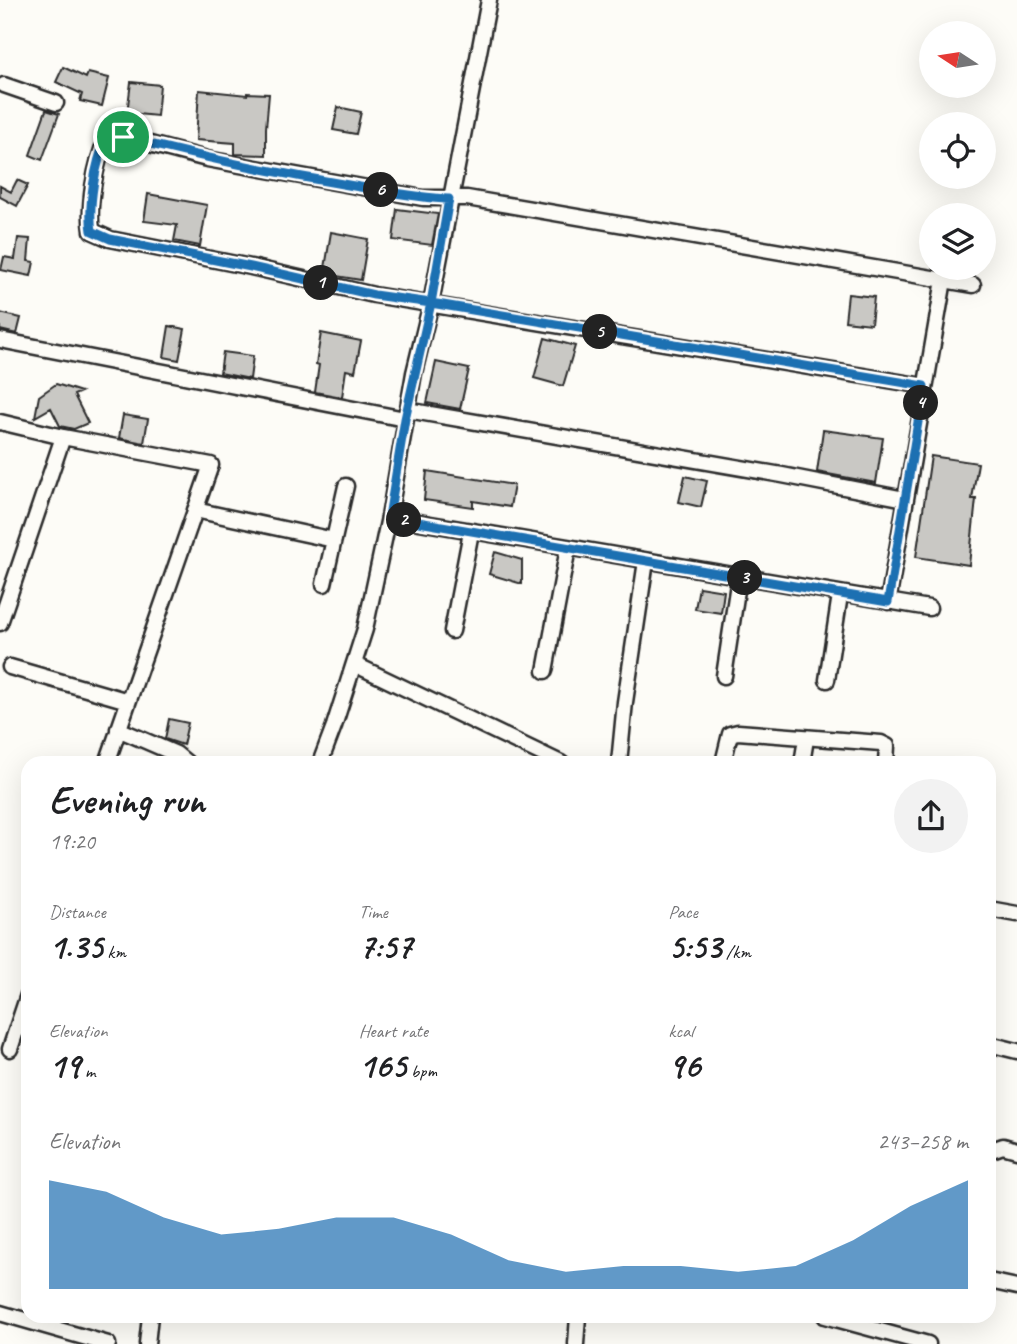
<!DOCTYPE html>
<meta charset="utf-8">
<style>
body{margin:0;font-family:Caveat,sans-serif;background:#f2f2f2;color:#202124;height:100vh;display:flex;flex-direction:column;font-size:26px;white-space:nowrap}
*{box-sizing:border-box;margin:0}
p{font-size:23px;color:#757577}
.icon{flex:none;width:38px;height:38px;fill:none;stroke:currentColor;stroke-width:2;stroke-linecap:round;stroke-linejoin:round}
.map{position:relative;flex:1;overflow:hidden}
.side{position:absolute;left:21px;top:756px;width:975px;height:567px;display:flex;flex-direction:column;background:#fff;border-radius:21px;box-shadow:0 7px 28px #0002}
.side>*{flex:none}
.needle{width:46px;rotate:282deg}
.fabs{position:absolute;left:919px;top:21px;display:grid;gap:14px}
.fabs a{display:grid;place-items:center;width:77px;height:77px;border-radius:50%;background:#fff;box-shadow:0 7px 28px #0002;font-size:35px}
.pin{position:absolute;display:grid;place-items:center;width:60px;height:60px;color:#fff;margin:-30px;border:4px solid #fff;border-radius:50%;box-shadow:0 2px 7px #0007}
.km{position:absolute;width:35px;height:35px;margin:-18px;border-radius:50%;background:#222;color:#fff;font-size:19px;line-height:35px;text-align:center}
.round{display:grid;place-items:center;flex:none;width:74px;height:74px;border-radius:37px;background:#f2f2f2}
.headline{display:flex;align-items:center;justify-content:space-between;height:119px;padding:0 28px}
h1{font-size:38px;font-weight:600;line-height:52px}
.metrics{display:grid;grid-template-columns:repeat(3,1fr);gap:10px;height:119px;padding:7px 28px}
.metrics div{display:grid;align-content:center}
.metrics b{font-size:35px;font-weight:600}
.metrics small{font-size:19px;font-weight:400}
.metrics p{font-size:19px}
.chart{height:196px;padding:14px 28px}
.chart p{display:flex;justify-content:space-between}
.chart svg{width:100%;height:126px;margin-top:7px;fill:#1f6fb2;opacity:.7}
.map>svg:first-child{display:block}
.building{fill:#c9c8c4;stroke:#2b2b2b;stroke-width:2}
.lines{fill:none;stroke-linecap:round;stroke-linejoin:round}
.minor-casing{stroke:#2b2b2b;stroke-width:19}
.minor{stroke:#fdfcf7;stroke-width:14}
.route-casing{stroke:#fff;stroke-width:14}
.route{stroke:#1f6fb2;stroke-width:9}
</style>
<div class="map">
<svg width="1017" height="1344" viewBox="0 0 1017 1344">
<rect width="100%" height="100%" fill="#fdfcf7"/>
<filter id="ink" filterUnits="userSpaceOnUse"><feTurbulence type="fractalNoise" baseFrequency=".0143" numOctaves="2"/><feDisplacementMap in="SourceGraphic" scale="14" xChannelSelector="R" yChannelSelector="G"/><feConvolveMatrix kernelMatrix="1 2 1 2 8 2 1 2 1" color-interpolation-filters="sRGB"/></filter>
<g filter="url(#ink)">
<path class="building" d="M63,67L86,78L88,73L109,78L102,106L80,101L82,94L56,82Z
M131,82L160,85L157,116L127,113Z
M199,90L247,95V93L269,94L266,128V155L235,154V143L196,140Z
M338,107L361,112L356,134L333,130Z
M46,110L59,114L42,160L30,155Z
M17,180L28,185L17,206L0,197V186L11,192Z
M148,194L207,205L200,246L174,241L177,225L144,221Z
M397,209L438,214L432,245L393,240Z
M331,232L368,239L361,280L324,274Z
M18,238L30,239L28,261L34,262L31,276L1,270L4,257L15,259Z
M848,294L874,297L871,324L845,321Z
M0,313L21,318L17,334L0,330Z
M169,326L185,329L179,360L164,357Z
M321,333L361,341L355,372L346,370L342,397L315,392L319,365L316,364Z
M545,338L575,346L563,386L534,378Z
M223,352L253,356L250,379L220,373Z
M436,362L469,369L460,409L427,403Z
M56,384L81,392L74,395L88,423L74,429L60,426L51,408L35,417L39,396Z
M123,415L148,419L144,443L119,438Z
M823,430L883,438L876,483L817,472Z
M931,456L978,463L972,499H976L969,565L916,557Z
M427,471L514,485L510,507L473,501V507L424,500Z
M685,476L707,481L701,507L679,502Z
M495,552L522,560V584L489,574Z
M699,587L724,591L721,613L695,609Z
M169,719L188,723L183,745L165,739Z"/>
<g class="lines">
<g class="minor-casing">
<path id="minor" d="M4,85L56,103
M0,340L405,419
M924,386L374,295L251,267L110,239L92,231C88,206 95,163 106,140L123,137L207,159L423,198H467L973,285
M407,410L782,475L905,499
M0,422L63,437L211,465L107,763
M195,510L334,540
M389,517L929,608
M324,584L346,486
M888,602L944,280
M0,623L63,437
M452,631L471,532
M354,664L561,763
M10,667L128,701
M545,671L568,548
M724,676L739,577
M827,680L840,595
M118,729L176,754L187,763
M320,763L334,726L365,629L389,517L414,373L431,303L489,0
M619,763L625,702L646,561
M723,763L730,734L738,732L881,743L887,746L886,763
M802,763L806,739
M989,909L1017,914
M989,1044L1017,1051
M10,1049L28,995
M989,1151L1003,1146L1017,1150
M989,1281L1017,1287
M0,1313L108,1344
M825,1316L928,1344
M147,1344L150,1316
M576,1344L578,1316"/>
</g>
<use href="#minor" class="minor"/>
</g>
</g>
<g class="lines" filter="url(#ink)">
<g class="route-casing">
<path id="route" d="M123,137L106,140C95,163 88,206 92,231L110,239L251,267L374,295L431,303L405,419L389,517L888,602L924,386L431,303L449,199C417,198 385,191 354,186C276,173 199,157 123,137"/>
</g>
<use href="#route" class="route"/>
</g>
</svg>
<div class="fabs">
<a><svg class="needle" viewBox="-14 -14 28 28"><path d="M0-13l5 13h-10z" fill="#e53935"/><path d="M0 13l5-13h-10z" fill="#757577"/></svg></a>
<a><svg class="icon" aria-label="locate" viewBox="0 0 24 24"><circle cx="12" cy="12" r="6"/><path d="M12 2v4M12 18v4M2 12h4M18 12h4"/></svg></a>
<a><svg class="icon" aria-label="layers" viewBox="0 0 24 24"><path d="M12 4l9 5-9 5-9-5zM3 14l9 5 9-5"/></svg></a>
</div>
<div class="pin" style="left:123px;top:137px;background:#1e9e55"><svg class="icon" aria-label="arrive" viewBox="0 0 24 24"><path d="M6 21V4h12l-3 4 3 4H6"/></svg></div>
<b class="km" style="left:321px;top:283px">1</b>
<b class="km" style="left:404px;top:520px">2</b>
<b class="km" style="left:745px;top:578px">3</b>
<b class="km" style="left:921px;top:403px">4</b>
<b class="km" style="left:600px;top:332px">5</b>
<b class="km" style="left:381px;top:190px">6</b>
<section class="side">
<div class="headline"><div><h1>Evening run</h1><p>19:20</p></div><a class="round"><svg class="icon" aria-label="share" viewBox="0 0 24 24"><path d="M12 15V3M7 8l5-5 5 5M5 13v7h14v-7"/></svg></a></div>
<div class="metrics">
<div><p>Distance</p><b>1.35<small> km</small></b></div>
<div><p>Time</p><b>7:57</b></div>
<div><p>Pace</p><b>5:53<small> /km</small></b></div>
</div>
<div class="metrics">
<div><p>Elevation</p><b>19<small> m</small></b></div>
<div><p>Heart rate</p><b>165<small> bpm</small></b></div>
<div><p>kcal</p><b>96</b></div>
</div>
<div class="chart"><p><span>Elevation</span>243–258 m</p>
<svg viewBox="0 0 160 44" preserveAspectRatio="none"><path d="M0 44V6L10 10L20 19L30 25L40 23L50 19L60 19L70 25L80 34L90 38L100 36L110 36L120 38L130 36L140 27L150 15L160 6V44z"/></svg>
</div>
</section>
</div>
